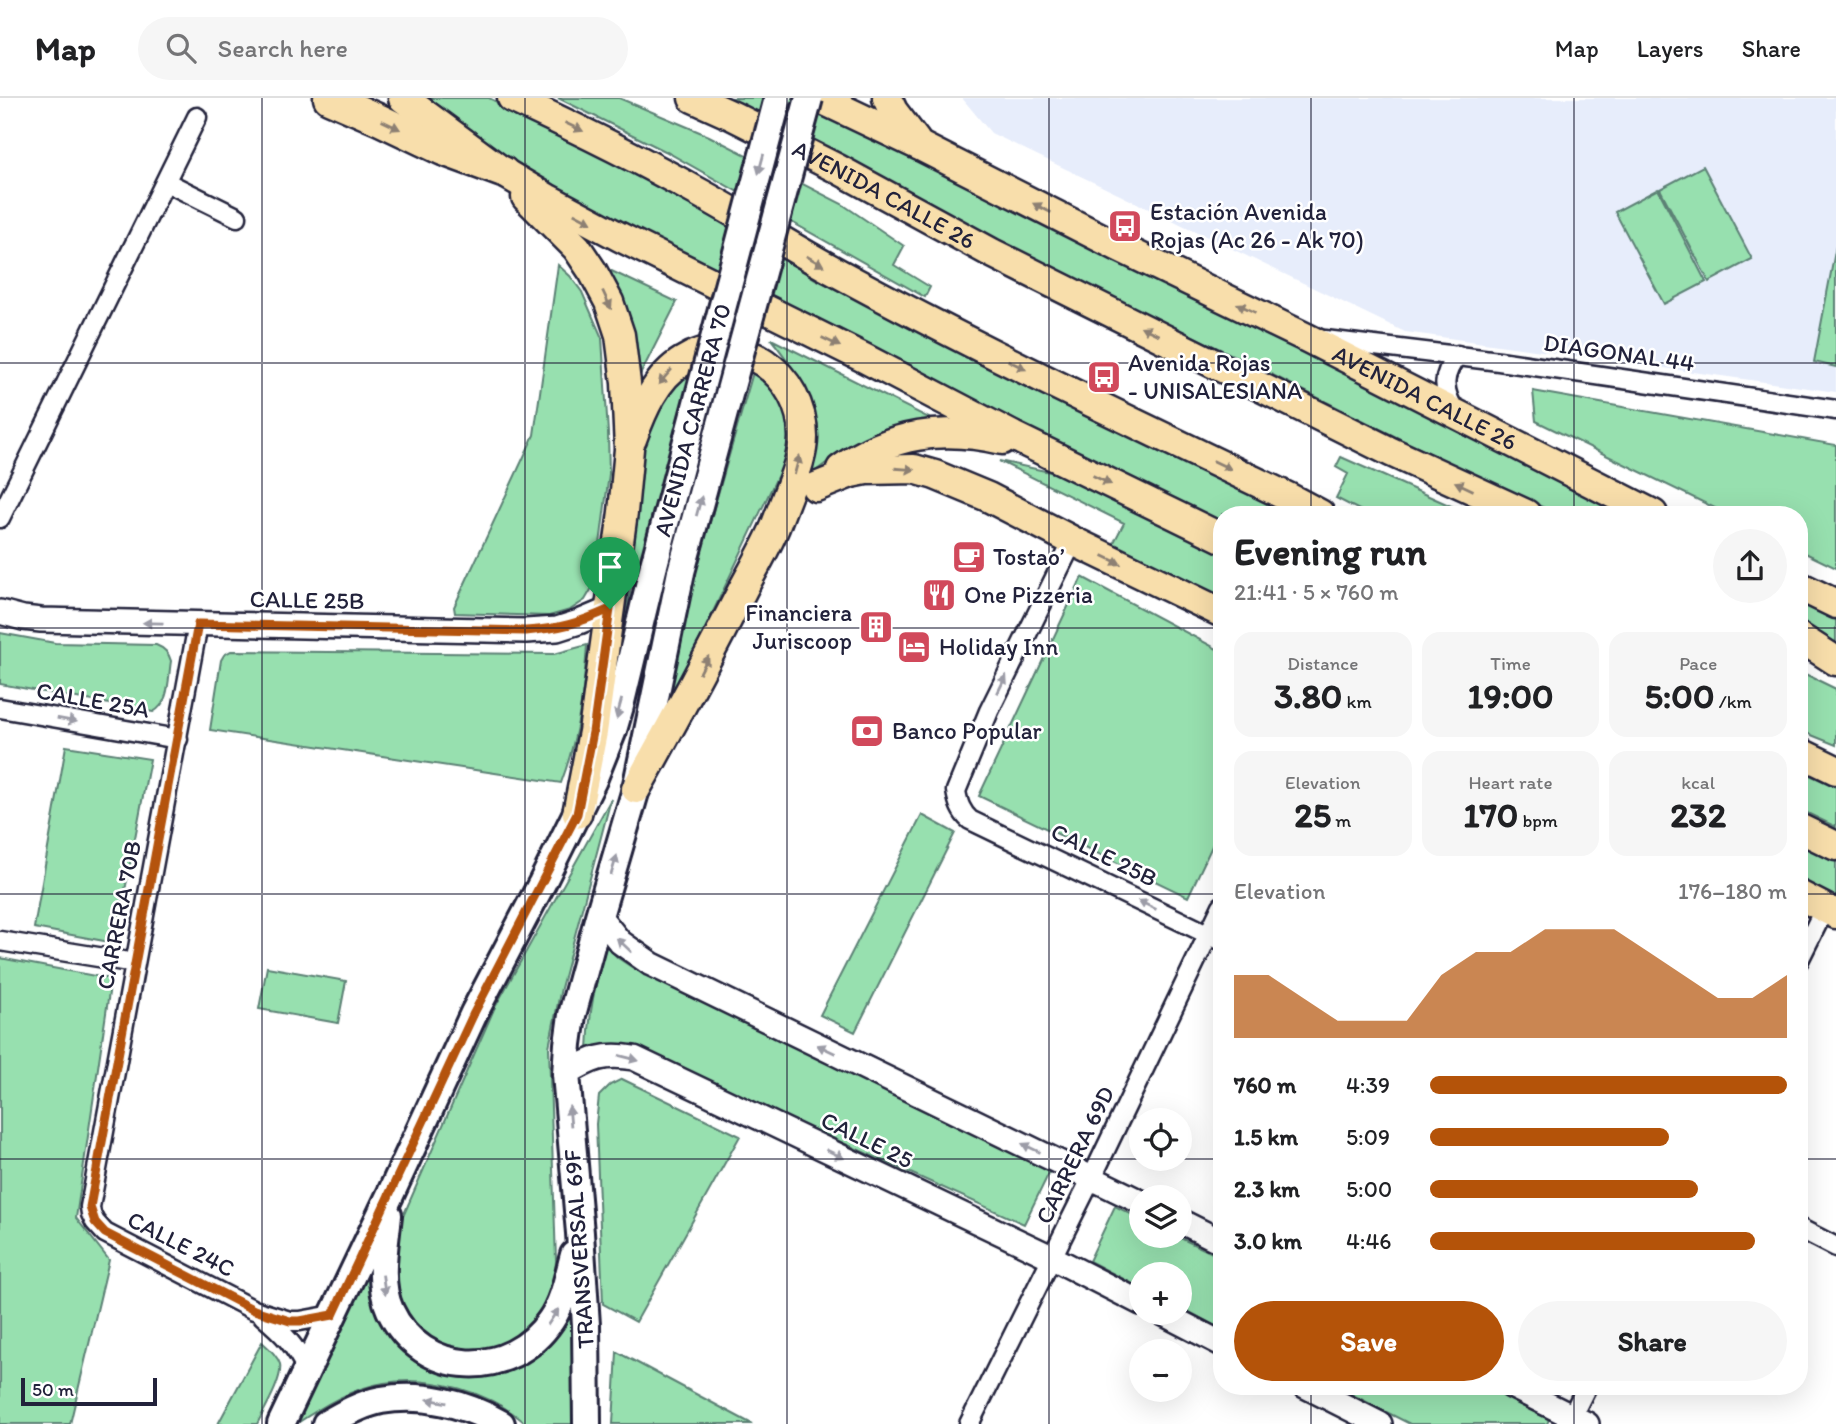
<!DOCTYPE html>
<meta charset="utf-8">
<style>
body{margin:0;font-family:Itim,sans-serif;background:#f6f6f6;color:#202124;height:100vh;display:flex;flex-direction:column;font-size:26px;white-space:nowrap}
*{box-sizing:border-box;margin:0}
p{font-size:23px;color:#757577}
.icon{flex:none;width:38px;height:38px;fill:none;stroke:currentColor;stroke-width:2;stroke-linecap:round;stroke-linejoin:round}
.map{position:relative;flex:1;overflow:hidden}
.panel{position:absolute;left:1213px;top:408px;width:595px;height:889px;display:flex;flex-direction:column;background:#fff;border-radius:28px;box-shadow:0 7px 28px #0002}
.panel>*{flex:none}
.controls{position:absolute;left:1129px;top:1010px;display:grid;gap:14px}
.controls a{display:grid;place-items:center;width:63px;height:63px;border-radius:50%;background:#fff;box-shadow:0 7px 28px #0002;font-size:35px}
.scale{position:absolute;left:21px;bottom:18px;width:136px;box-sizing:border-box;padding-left:7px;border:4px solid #22223b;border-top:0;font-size:19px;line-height:24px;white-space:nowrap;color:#22223b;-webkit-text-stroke:5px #fff;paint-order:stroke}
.pin{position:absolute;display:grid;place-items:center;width:60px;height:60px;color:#fff;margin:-72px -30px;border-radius:50% 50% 50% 0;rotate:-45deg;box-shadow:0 0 7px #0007}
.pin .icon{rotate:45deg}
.round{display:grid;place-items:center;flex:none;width:74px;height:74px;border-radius:37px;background:#f6f6f6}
.head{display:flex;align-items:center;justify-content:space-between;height:119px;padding:0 21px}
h1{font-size:38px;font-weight:800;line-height:52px}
.stats{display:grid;grid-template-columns:repeat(3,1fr);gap:10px;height:119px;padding:7px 21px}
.stats div{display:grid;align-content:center;border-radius:18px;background:#f6f6f6;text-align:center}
.stats b{font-size:35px;font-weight:800}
.stats small{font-size:19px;font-weight:400}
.stats p{font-size:19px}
.chart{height:196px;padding:14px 21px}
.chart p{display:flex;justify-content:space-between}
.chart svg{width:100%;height:126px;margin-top:7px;fill:#b45309;opacity:.7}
.cta{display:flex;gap:14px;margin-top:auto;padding:14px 21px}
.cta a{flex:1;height:80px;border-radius:42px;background:#b45309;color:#fff;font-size:28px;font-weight:800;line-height:80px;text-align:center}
.cta a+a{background:#f6f6f6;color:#202124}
ul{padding:0 21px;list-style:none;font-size:23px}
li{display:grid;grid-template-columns:112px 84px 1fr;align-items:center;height:52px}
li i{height:18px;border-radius:9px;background:#b45309}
header{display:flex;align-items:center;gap:42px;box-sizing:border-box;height:98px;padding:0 35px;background:#fff;border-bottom:2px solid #e0e0e0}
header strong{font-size:33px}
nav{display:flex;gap:38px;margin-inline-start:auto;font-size:24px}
.search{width:490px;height:63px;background:#f6f6f6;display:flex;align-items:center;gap:18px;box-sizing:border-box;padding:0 24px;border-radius:38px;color:#757577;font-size:26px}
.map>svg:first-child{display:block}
.built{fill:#e7edfb}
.green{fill:#97e0af;stroke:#5c8175;stroke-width:2}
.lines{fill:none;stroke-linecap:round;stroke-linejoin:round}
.minor-casing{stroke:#22223b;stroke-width:23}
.tertiary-casing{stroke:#22223b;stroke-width:28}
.secondary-casing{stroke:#22223b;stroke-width:32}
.primary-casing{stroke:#22223b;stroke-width:33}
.trunk-casing{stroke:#22223b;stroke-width:35}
.minor{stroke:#fff;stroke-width:18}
.tertiary{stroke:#fff;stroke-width:23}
.secondary{stroke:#fff;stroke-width:26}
.primary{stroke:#f8deab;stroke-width:28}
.trunk{stroke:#f8deab;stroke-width:30}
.secondary-bridge-casing{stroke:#22223b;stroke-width:32;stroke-linecap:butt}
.secondary-bridge{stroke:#fff;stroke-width:26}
.oneway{fill:#8d8073}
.oneway2{fill:#9c9ca7}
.route-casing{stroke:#fff;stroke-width:14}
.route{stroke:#b45309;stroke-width:9}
.grid{fill:none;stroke:#22223b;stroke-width:2;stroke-opacity:0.55}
.labels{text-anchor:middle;stroke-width:5;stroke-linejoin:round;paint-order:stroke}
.street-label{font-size:24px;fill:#22223b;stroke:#fff}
.poi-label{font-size:24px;fill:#22223b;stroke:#fff;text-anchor:start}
</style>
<header>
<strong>Map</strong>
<div class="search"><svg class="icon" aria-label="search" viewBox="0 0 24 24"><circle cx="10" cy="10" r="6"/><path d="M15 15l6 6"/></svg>Search here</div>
<nav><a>Map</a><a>Layers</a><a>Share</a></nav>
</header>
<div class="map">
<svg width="1836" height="1326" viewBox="0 0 1836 1326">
<rect width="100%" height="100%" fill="#fff"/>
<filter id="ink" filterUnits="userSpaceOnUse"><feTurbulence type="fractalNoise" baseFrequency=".0143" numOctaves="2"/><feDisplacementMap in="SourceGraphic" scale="14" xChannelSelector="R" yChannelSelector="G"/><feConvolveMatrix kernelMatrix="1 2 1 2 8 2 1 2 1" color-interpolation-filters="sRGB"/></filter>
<g filter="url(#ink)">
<path class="built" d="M962,0H1836V294L1405,234L991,35Z"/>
<path class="green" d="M421,0H489L675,93L815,181L1294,416H1222L1221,429L593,113L488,50Z
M558,0H619L709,38L842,106L904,148L894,167L930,189L925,199L665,53Z
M712,0H793L1074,137L1626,416H1557L1402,342L1249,265L1113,200Z
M1703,68L1752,161L1709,184L1660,91Z
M1658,91L1706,184L1664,206L1615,114Z
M1836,148V269L1814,264Z
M558,167L570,178L582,194L602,240L608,335L609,376L595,485L585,502L570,512L549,518L455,515L454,509L534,337Z
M603,169L677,204L636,285Z
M771,241L935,323L837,357L813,375C820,318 807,285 771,241Z
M696,264L643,462L636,464L610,596L643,342L659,299Z
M754,271L781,297L792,337L786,360L663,619L694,479Z
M1533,293L1836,347V470L1799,452V416H1727L1536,323Z
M1341,359L1469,416H1367L1336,400L1348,376L1336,369Z
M999,363L1073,379L1221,451V502L1112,448L1124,425Z
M1082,479L1221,553V729L1188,799L979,698Z
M1799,501L1836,519V548L1799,528Z
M0,535L55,545L156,547C164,550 169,555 171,563C168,580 170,606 153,614L0,586Z
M587,547C584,594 578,640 561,685L210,632L221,562L224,557L231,553L554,556Z
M1799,573L1836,591V647L1799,632Z
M66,648L150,661L115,845L34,830Z
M1799,672L1836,689V729L1799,711Z
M611,701L561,890L549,949L556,1163L553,1198L537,1226L492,1255L441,1250L418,1233L400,1209L391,1178L401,1123L494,911Z
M922,717L955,735L855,934L820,917Z
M1799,742L1836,760V804L1799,786Z
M606,848L618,860L633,870L1050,1073L1024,1126L623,946L604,947L588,952C589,912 595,886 606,848Z
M0,860L111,881L76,1120L109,1162L70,1326H0Z
M267,869L346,883L338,925L259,911Z
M622,981L740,1038L636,1224L603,1206L596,1026L599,998L610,987Z
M1115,1108L1141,1121V1138H1176L1221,1159V1231L1180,1209V1176H1141V1190L1089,1163Z
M370,1166C374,1191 377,1217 391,1238C421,1282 483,1291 526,1264C531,1262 536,1259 540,1256C554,1242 565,1224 576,1208L579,1326H526C491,1294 431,1277 384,1285C352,1290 323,1308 296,1326H292Z
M262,1244C269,1250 277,1257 280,1266C283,1281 264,1312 257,1326H218Z
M617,1254L752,1326H613Z
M1335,1288H1492L1551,1316L1547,1326H1410Z"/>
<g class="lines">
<g class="minor-casing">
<path id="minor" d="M166,84L237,119
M1325,242L1499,263L1836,312
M1456,316C1443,293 1440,278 1458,257
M0,420L197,19
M1073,443L989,613L956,693C958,705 961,714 970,722L1222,843
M198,526L90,1109L91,1116L95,1124L105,1135L254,1212L290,1223H300L333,1217
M0,610L178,641
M0,843L135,865
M1799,862L1825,810
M1799,1130L1836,1149
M263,1218C283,1235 295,1247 307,1272
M969,1326L1097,1069L1222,808
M1568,1326L1587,1288"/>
</g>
<g class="tertiary-casing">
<path id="tertiary" d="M0,514L23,520L41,522L526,533L557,531L579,524L610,511
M599,818L620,844L651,866L1141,1104
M566,976C592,960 604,955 634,960L1051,1159L1141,1205
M1180,1123L1222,1144
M1160,1214L1222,1246
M1305,1288L1380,1326
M1511,1288L1587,1326"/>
</g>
<g class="secondary-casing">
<path id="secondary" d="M388,1117C385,1148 377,1183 390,1212C422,1281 511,1282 551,1222C564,1203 568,1179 574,1157
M281,1326L391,1095L474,915L542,785L593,682L613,632L620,608L654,467
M326,1326C343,1316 361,1306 381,1302C422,1295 465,1305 501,1326
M587,1326L586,1227L580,1135L566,976L568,946L572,917L599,818L636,691L681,474"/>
</g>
<g class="primary-casing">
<g id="primary">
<path d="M403,0L503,74L547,100L620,139L864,260L1013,338L1222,440"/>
<path d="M512,0C574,29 636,59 696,93C744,119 790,149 838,175C985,255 1137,326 1288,399L1320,416"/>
<path id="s1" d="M693,0L733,18L838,71L992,155L1391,354L1526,416"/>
<path id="s2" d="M819,0L920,48L1117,148L1307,240L1653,416"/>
<path d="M887,0L893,13L916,43"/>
<path d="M526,99L577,150L593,174L609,204L620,237L626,285L629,351L623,414L593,634L577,716"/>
<path d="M632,341C642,313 656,279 683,263C739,228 803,277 803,339C803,356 796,374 790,390C785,403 780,416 775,429C766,450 754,470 743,491C709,558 673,625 636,691"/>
<path d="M841,371C891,335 943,328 1002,342"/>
<path d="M816,389L851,375L866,372L914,371L935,377L988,399L1073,443L1222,515"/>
<path d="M1799,488L1836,506"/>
<path d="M1799,539L1836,563"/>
<path d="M1799,654L1836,672"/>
<path d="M1799,730L1836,748"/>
<path d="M1799,797L1836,816"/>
</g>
</g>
<g class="trunk-casing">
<path id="trunk" d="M329,0L380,22L443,52L503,74"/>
</g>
<use href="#minor" class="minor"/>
<use href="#tertiary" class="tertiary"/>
<use href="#secondary" class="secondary"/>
<use href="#primary" class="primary"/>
<use href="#trunk" class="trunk"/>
<g class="secondary-bridge-casing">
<g id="secondary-bridge">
<path id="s3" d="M654,467L778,0"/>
<path d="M681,474L809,0"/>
</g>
</g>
<use href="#secondary-bridge" class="secondary-bridge"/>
</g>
<defs><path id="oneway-solid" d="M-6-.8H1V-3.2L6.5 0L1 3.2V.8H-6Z" transform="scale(1.75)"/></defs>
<g class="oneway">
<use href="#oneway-solid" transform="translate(391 27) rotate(26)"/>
<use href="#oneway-solid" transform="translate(574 29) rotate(25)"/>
<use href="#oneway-solid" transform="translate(1042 110) rotate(-153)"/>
<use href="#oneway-solid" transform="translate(583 120) rotate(28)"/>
<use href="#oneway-solid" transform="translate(815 163) rotate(30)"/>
<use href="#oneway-solid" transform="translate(607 202) rotate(65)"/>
<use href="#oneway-solid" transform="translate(1246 210) rotate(-154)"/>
<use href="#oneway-solid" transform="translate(1150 233) rotate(-154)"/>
<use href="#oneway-solid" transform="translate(831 244) rotate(26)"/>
<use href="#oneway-solid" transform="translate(1017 267) rotate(27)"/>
<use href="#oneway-solid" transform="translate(665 279) rotate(131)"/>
<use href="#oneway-solid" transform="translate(797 367) rotate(-75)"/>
<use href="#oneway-solid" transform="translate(1222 367) rotate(26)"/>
<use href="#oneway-solid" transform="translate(905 371) rotate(4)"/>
<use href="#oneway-solid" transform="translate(1102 382) rotate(26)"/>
<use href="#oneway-solid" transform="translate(1464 388) rotate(-155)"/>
<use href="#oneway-solid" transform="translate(1112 462) rotate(26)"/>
<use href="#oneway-solid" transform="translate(704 567) rotate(-63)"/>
</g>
<g class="oneway2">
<use href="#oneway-solid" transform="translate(761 66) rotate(105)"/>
<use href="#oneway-solid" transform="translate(699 408) rotate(-75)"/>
<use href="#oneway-solid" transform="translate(153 525) rotate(-179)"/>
<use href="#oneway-solid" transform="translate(1002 586) rotate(-64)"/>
<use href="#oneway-solid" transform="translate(619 611) rotate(105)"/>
<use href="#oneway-solid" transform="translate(67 622) rotate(10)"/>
<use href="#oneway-solid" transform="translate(614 767) rotate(-73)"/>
<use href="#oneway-solid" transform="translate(1147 807) rotate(-154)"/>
<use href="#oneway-solid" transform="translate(624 847) rotate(-137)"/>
<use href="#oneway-solid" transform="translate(826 951) rotate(-155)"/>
<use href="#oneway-solid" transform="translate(629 960) rotate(15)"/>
<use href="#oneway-solid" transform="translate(570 1018) rotate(-95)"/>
<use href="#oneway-solid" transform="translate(1031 1050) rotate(-154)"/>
<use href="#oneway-solid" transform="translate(835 1056) rotate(26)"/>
<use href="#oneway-solid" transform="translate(384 1187) rotate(82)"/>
<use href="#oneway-solid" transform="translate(553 1219) rotate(-56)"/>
<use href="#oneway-solid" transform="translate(437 1303) rotate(-170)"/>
</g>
</g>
<g class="lines" filter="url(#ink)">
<g class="route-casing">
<path id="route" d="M610,511L593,634L577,716L474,915L333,1217L300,1223H290L254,1212L105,1135L95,1124L90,1109L198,526L526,533C561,530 577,526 610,511Z"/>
</g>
<use href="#route" class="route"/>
</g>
<path class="grid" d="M262,0V1326M525,0V1326M787,0V1326M1049,0V1326M1311,0V416M1574,0V416M0,265H1836M0,530H1222M1799,530H1836M0,796H1222M1799,796H1836M0,1061H1222M1799,1061H1836M1311,1288V1326M1574,1288V1326"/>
<defs>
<g id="bus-square" transform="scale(1.75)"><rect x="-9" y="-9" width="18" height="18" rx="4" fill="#d1495b" stroke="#fff"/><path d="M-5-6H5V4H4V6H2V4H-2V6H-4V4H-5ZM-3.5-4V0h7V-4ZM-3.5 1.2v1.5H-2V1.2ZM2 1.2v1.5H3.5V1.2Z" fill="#fff"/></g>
<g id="cafe-square" transform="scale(1.75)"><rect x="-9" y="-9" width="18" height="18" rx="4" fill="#d1495b" stroke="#fff"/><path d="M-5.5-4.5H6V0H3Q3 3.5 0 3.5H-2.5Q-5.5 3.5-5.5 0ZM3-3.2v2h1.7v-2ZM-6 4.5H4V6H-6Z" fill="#fff"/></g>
<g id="restaurant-square" transform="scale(1.75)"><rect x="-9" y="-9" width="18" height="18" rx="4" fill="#d1495b" stroke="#fff"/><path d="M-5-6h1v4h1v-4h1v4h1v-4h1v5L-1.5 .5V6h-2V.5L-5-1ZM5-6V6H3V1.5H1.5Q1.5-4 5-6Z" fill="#fff"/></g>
<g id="building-square" transform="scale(1.75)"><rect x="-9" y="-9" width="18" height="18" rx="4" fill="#d1495b" stroke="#fff"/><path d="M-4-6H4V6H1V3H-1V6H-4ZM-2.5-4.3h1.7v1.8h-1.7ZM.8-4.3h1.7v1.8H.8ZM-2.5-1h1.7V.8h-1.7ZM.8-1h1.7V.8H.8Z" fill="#fff"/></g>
<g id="hotel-square" transform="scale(1.75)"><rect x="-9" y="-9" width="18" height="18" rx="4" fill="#d1495b" stroke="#fff"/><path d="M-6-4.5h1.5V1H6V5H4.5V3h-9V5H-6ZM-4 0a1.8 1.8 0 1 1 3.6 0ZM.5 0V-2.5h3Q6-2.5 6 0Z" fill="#fff"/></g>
<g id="bank-square" transform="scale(1.75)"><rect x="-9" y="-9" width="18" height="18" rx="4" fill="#d1495b" stroke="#fff"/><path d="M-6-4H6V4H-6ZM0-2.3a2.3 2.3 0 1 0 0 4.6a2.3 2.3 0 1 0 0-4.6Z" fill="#fff"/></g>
</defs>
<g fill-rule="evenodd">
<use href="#bus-square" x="1125" y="128"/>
<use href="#bus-square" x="1104" y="279"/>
<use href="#cafe-square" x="969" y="459"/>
<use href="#restaurant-square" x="939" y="497"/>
<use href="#building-square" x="876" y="529"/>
<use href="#hotel-square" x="914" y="549"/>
<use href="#bank-square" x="867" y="633"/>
</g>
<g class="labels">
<g class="street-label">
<text dy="8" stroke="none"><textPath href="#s1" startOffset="214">AVENIDA CALLE 26</textPath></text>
<text transform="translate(1619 255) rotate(8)" y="8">DIAGONAL 44</text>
<text dy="8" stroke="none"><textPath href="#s2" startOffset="676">AVENIDA CALLE 26</textPath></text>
<text dy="8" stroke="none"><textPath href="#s3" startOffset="150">AVENIDA CARRERA 70</textPath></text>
<text transform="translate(307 502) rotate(1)" y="8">CALLE 25B</text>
<text transform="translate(93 602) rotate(10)" y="8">CALLE 25A</text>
<text transform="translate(1104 757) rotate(26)" y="8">CALLE 25B</text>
<text transform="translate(119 817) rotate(-79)" y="8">CARRERA 70B</text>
<text transform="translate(867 1042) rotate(26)" y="8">CALLE 25</text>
<text transform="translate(1075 1057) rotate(-64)" y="8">CARRERA 69D</text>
<text transform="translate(181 1146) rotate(27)" y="8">CALLE 24C</text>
<text transform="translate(579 1151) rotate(-94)" y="8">TRANSVERSAL 69F</text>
</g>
<g class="poi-label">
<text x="1150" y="122">Estación Avenida<tspan x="1150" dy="28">Rojas (Ac 26 - Ak 70)</tspan></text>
<text x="1128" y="273">Avenida Rojas<tspan x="1128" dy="28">- UNISALESIANA</tspan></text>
<text x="993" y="467">Tostao’</text>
<text x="964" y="505">One Pizzeria</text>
<text x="852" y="523" text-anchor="end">Financiera<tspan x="852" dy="28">Juriscoop</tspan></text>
<text x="939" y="557">Holiday Inn</text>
<text x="892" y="641">Banco Popular</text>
</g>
</g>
</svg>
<div class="controls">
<a><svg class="icon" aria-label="locate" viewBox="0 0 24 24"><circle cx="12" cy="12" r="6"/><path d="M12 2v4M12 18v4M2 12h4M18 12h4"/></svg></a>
<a><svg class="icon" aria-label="layers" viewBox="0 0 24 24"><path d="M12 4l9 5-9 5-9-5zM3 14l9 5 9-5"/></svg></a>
<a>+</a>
<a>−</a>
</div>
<div class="scale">50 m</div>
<div class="pin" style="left:610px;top:511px;background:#1e9e55"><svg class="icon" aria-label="arrive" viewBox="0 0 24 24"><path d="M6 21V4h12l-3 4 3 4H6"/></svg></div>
<section class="panel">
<div class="head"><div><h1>Evening run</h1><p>21:41 · 5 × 760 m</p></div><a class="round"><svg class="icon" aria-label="share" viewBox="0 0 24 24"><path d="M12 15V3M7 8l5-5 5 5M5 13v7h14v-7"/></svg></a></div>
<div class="stats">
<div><p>Distance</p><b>3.80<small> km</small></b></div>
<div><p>Time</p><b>19:00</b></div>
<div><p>Pace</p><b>5:00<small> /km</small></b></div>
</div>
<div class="stats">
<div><p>Elevation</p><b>25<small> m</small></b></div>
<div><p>Heart rate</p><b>170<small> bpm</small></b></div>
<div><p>kcal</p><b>232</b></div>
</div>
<div class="chart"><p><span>Elevation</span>176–180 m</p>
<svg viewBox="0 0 160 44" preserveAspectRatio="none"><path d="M0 44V22L10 22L20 30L30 38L40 38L50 38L60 22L70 14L80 14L90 6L100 6L110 6L120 14L130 22L140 30L150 30L160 22V44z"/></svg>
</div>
<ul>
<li><b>760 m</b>4:39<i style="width:100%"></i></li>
<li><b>1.5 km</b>5:09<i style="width:67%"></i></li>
<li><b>2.3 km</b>5:00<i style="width:75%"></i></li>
<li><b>3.0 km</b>4:46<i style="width:91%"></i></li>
</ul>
<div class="cta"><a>Save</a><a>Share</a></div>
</section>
</div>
